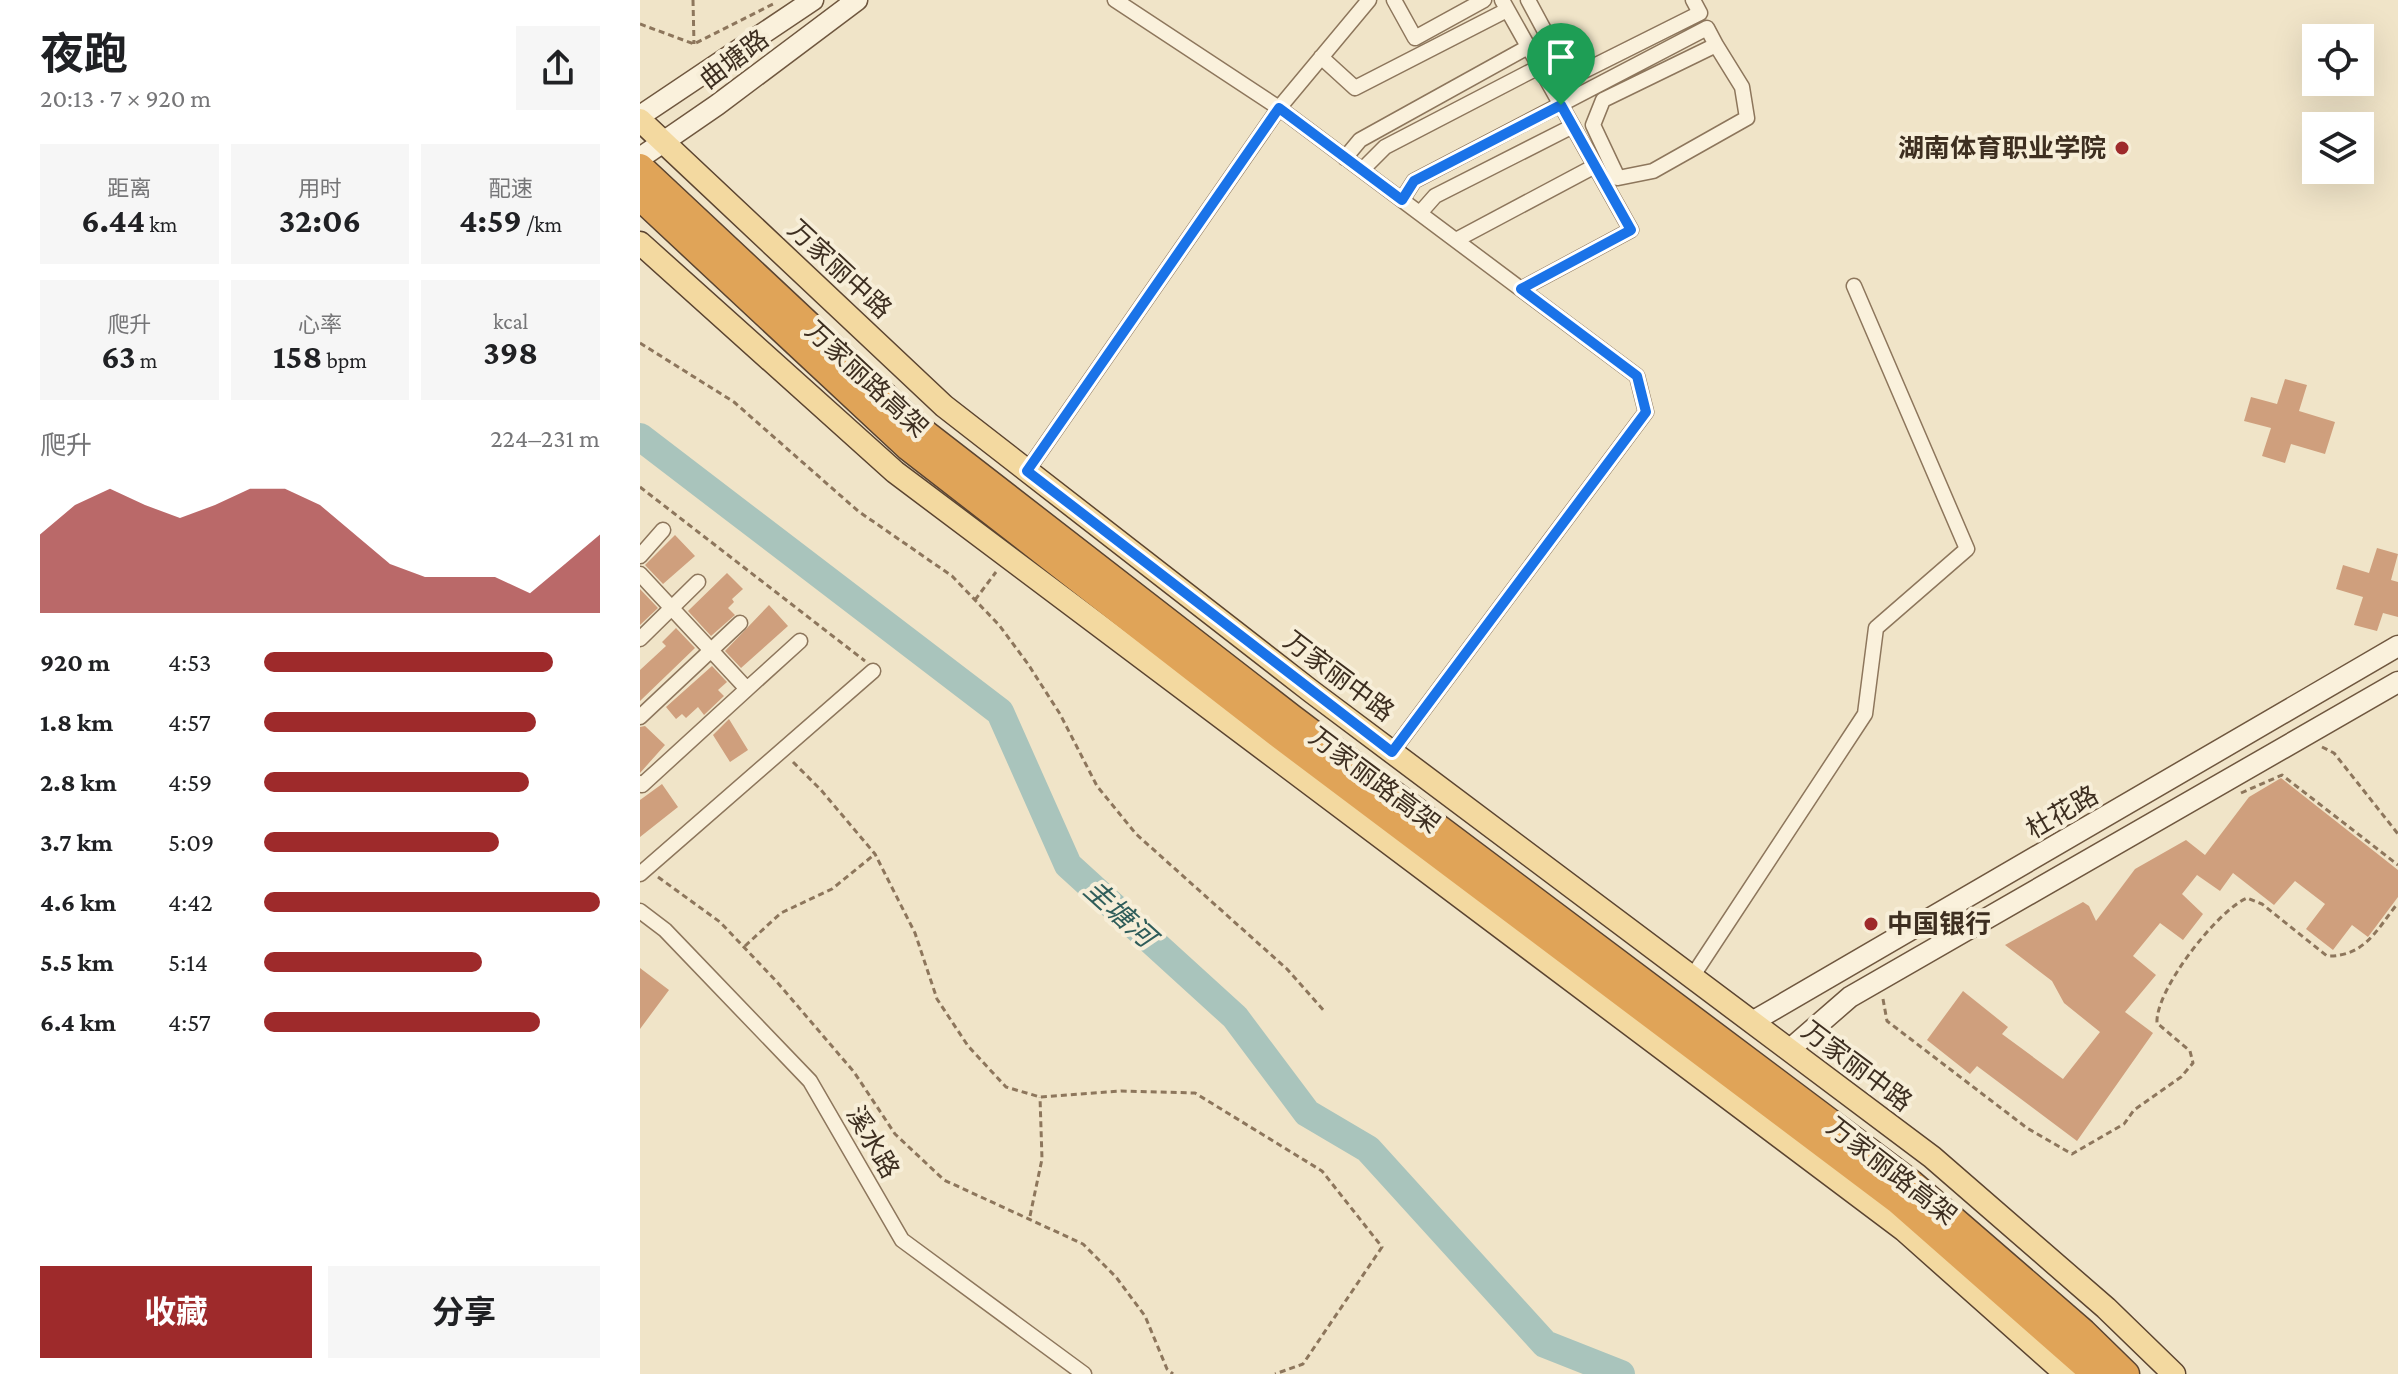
<!DOCTYPE html>
<html lang="zh">
<meta charset="utf-8">
<style>
body{margin:0;font-family:"Crimson Pro","Noto Sans SC",serif;background:#f6f6f6;color:#202124;height:100vh;display:flex;flex-direction:column;font-size:30px;white-space:nowrap}
*{box-sizing:border-box;margin:0}
p{font-size:26px;color:#757577}
.icon{flex:none;width:44px;height:44px;fill:none;stroke:currentColor;stroke-width:2;stroke-linecap:round;stroke-linejoin:round}
.map{position:relative;flex:1;overflow:hidden}
.panel{display:flex;flex-direction:column;background:#fff;width:640px}
.panel>*{flex:none}
.controls{position:absolute;left:1662px;top:24px;display:grid;gap:16px}
.controls a{display:grid;place-items:center;width:72px;height:72px;border-radius:0px;background:#fff;box-shadow:0 8px 32px #0002;font-size:40px}
.pin{position:absolute;display:grid;place-items:center;width:68px;height:68px;color:#fff;margin:-82px -34px;border-radius:50% 50% 50% 0;rotate:-45deg;box-shadow:0 0 8px #0007}
.pin .icon{rotate:45deg}
.round{display:grid;place-items:center;flex:none;width:84px;height:84px;border-radius:0px;background:#f6f6f6}
.head{display:flex;align-items:center;justify-content:space-between;height:136px;padding:0 40px}
h1{font-size:44px;font-weight:700;line-height:60px}
.stats{display:grid;grid-template-columns:repeat(3,1fr);gap:12px;height:136px;padding:8px 40px}
.stats div{display:grid;align-content:center;border-radius:0px;background:#f6f6f6;text-align:center}
.stats b{font-size:34px;font-weight:700}
.stats small{font-size:22px;font-weight:400}
.stats p{font-size:22px}
.chart{height:224px;padding:16px 40px}
.chart p{display:flex;justify-content:space-between}
.chart svg{width:100%;height:144px;margin-top:8px;fill:#9e2a2b;opacity:.7}
.primary-button{display:flex;gap:16px;margin-top:auto;padding:16px 40px}
.primary-button a{flex:1;height:92px;border-radius:0px;background:#9e2a2b;color:#fff;font-size:32px;font-weight:700;line-height:92px;text-align:center}
.primary-button a+a{background:#f6f6f6;color:#202124}
ul{padding:0 40px;list-style:none;font-size:26px}
li{display:grid;grid-template-columns:128px 96px 1fr;align-items:center;height:60px}
li i{height:20px;border-radius:10px;background:#9e2a2b}
main{display:flex;flex:1;min-height:0}
.map>svg:first-child{display:block}
.lines{fill:none;stroke-linecap:round;stroke-linejoin:round}
.river{stroke:#a9c4bc;stroke-width:28}
.building{fill:#cf9f7d}
.street-casing{stroke:#8d765c;stroke-width:17}
.secondary-casing{stroke:#6f573f;stroke-width:23}
.primary-casing{stroke:#5b4430;stroke-width:25}
.highway-casing{stroke:#5b4430;stroke-width:29}
.path{stroke:#8d765c;stroke-width:3;stroke-dasharray:6 4;stroke-linecap:butt}
.street{stroke:#faf1dc;stroke-width:14}
.secondary{stroke:#faf1dc;stroke-width:20}
.primary{stroke:#f3d9a0;stroke-width:22}
.highway{stroke:#e0a458;stroke-width:26}
.route-casing{stroke:#fff;stroke-width:16}
.route{stroke:#1a73e8;stroke-width:10}
.poi-dot{fill:#9e2a2b;stroke:#f7eed8;stroke-width:3}
.labels{text-anchor:middle;stroke-width:8;stroke-linejoin:round;paint-order:stroke}
.street-label{font-size:26px;fill:#3d2e20;stroke:#f7eed8}
.poi-label{font-size:26px;font-weight:bold;fill:#3d2e20;stroke:#f7eed8;text-anchor:end}
.water-label{font-size:28px;font-style:italic;fill:#2f5d5a;stroke:#f7eed8}
</style>
<main>
<section class="panel">
<div class="head"><div><h1>夜跑</h1><p>20:13 · 7 × 920 m</p></div><a class="round"><svg class="icon" aria-label="share" viewBox="0 0 24 24"><path d="M12 15V3M7 8l5-5 5 5M5 13v7h14v-7"/></svg></a></div>
<div class="stats">
<div><p>距离</p><b>6.44<small> km</small></b></div>
<div><p>用时</p><b>32:06</b></div>
<div><p>配速</p><b>4:59<small> /km</small></b></div>
</div>
<div class="stats">
<div><p>爬升</p><b>63<small> m</small></b></div>
<div><p>心率</p><b>158<small> bpm</small></b></div>
<div><p>kcal</p><b>398</b></div>
</div>
<div class="chart"><p><span>爬升</span>224–231 m</p>
<svg viewBox="0 0 160 44" preserveAspectRatio="none"><path d="M0 44V20L10 11L20 6L30 11L40 15L50 11L60 6L70 6L80 11L90 20L100 29L110 33L120 33L130 33L140 38L150 29L160 20V44z"/></svg>
</div>
<ul>
<li><b>920 m</b>4:53<i style="width:86%"></i></li>
<li><b>1.8 km</b>4:57<i style="width:81%"></i></li>
<li><b>2.8 km</b>4:59<i style="width:79%"></i></li>
<li><b>3.7 km</b>5:09<i style="width:70%"></i></li>
<li><b>4.6 km</b>4:42<i style="width:100%"></i></li>
<li><b>5.5 km</b>5:14<i style="width:65%"></i></li>
<li><b>6.4 km</b>4:57<i style="width:82%"></i></li>
</ul>
<div class="primary-button"><a>收藏</a><a>分享</a></div>
</section>
<div class="map">
<svg width="1758" height="1374" viewBox="0 0 1758 1374">
<rect width="100%" height="100%" fill="#f0e4c8"/>
<g class="lines">
<path class="river" d="M0,437L360,712L428,865L595,1017L667,1113L728,1149L905,1344L981,1374"/>
</g>
<path class="building" d="M1645,379L1667,385L1659,411L1695,422L1685,454L1651,444L1645,463L1622,456L1631,428L1604,421L1611,397L1637,404Z
M35,535L55,556L23,584L5,565Z
M1737,548L1758,554L1751,580L1758,582V617L1743,613L1737,631L1714,625L1723,597L1696,589L1703,565L1729,573Z
M87,573L103,589L92,599L94,602L88,608L95,615L71,636L48,611Z
M0,589L18,608L0,625Z
M129,605L148,626L101,668L85,651Z
M36,628L55,648L0,701V670L26,646L22,642Z
M72,666L87,682L78,690L84,696L64,715L58,707L46,718L42,714L36,719L26,707Z
M89,719L108,750L90,762L73,735Z
M5,726L25,745L0,773V727Z
M1641,778L1758,870V897L1728,937L1712,925L1693,950L1666,929L1685,904L1655,881L1634,905L1593,873L1580,891L1557,875L1542,894L1563,914L1543,940L1520,923L1493,956L1516,975L1485,1012L1513,1033L1437,1141L1337,1066L1330,1074L1287,1040L1323,991L1368,1027L1362,1034L1423,1079L1460,1032L1424,1003L1412,981L1365,945L1443,902L1449,906L1456,921L1495,869L1546,840L1565,855L1609,797Z
M22,784L38,807L0,837V800Z
M0,968L29,990L0,1029Z"/>
<g class="lines">
<g class="street-casing">
<path id="street" d="M729,0L639,108L997,376L1006,412L752,752
M754,0L775,38L844,0
M862,0L991,230L881,289
M888,0L930,78L1060,13L1053,0
M681,57L715,88L867,10
M705,158L720,140L888,47
M722,170L745,147L899,67
M762,200L774,181L1067,28L1076,45L963,100L953,125L978,178L1013,171L1107,118L1102,87L1076,45
M780,213L795,196L933,126
M816,240L955,166
M387,471L639,108L475,0
M0,556L23,530
M0,574L107,689L2,785L0,783
M0,639L58,582
M107,689L160,641
M0,717L100,623
M0,874L233,671
M0,911L25,930L170,1081L262,1240L444,1374
M1052,977L1225,714L1236,628L1327,549L1214,286"/>
</g>
<g class="secondary-casing">
<path id="secondary" d="M0,116L173,0
M0,158L77,105L217,0
M1112,1022L1758,646
M1149,1050L1210,997L1758,682"/>
</g>
<g class="primary-casing">
<path id="primary" d="M0,120L304,406L672,692L1292,1157L1466,1308L1534,1374
M0,243L255,472L1264,1230L1426,1374"/>
</g>
<g class="highway-casing">
<path id="highway" d="M0,167L282,431L652,718L1271,1183L1443,1332L1486,1374
M0,197L268,447L639,735L1257,1200L1455,1374"/>
</g>
<path class="path" d="M53,0L54,44
M0,24L54,44L135,3
M0,343L94,402L218,511L312,576L359,625L388,664L420,714L457,786L496,834L647,969L685,1012
M0,487L225,661
M335,600L356,572
M1682,747L1694,753L1758,834
M153,762L181,790L235,854L275,933L297,999L328,1046L366,1087L400,1097L481,1091L555,1093L682,1171L742,1247L663,1364L635,1374
M1601,793L1642,775L1758,865
M18,877L80,922L137,982L214,1072L255,1134L304,1180L443,1244L476,1277L505,1316L527,1369L533,1374
M105,946L141,913L192,889L235,854
M1243,999L1247,1021L1387,1128L1432,1154L1484,1124L1494,1110L1541,1077L1553,1063L1550,1051L1517,1023C1515,990 1578,910 1607,898L1622,904L1687,956C1725,957 1737,929 1758,903
M390,1216L402,1159L400,1097"/>
<use href="#street" class="street"/>
<use href="#secondary" class="secondary"/>
<use href="#primary" class="primary"/>
<use href="#highway" class="highway"/>
</g>
<g class="lines">
<g class="route-casing">
<path id="route" d="M921,105L991,230L881,289L997,376L1006,412L752,752L387,471L639,108L762,200L774,181Z"/>
</g>
<use href="#route" class="route"/>
</g>
<g class="poi-dot">
<circle cx="1482" cy="148" r="8"/>
<circle cx="1231" cy="924" r="8"/>
</g>
<g class="labels">
<g class="street-label">
<text transform="translate(94 59) rotate(-37)" y="9">曲塘路</text>
<text transform="translate(200 269) rotate(43)" y="9">万家丽中路</text>
<text transform="translate(227 379) rotate(43)" y="9">万家丽路高架</text>
<text transform="translate(699 676) rotate(37)" y="9">万家丽中路</text>
<text transform="translate(735 780) rotate(37)" y="9">万家丽路高架</text>
<text transform="translate(1422 812) rotate(-30)" y="9">杜花路</text>
<text transform="translate(1217 1066) rotate(37)" y="9">万家丽中路</text>
<text transform="translate(233 1142) rotate(60)" y="9">溪水路</text>
<text transform="translate(1252 1171) rotate(38)" y="9">万家丽路高架</text>
</g>
<g class="poi-label">
<text x="1466" y="157">湖南体育职业学院</text>
<text x="1247" y="933" text-anchor="start">中国银行</text>
</g>
<g class="water-label">
<text transform="translate(480 913) rotate(42)" y="10">圭塘河</text>
</g>
</g>
</svg>
<div class="controls">
<a><svg class="icon" aria-label="locate" viewBox="0 0 24 24"><circle cx="12" cy="12" r="6"/><path d="M12 2v4M12 18v4M2 12h4M18 12h4"/></svg></a>
<a><svg class="icon" aria-label="layers" viewBox="0 0 24 24"><path d="M12 4l9 5-9 5-9-5zM3 14l9 5 9-5"/></svg></a>
</div>
<div class="pin" style="left:921px;top:105px;background:#1e9e55"><svg class="icon" aria-label="arrive" viewBox="0 0 24 24"><path d="M6 21V4h12l-3 4 3 4H6"/></svg></div>
</div>
</main>
